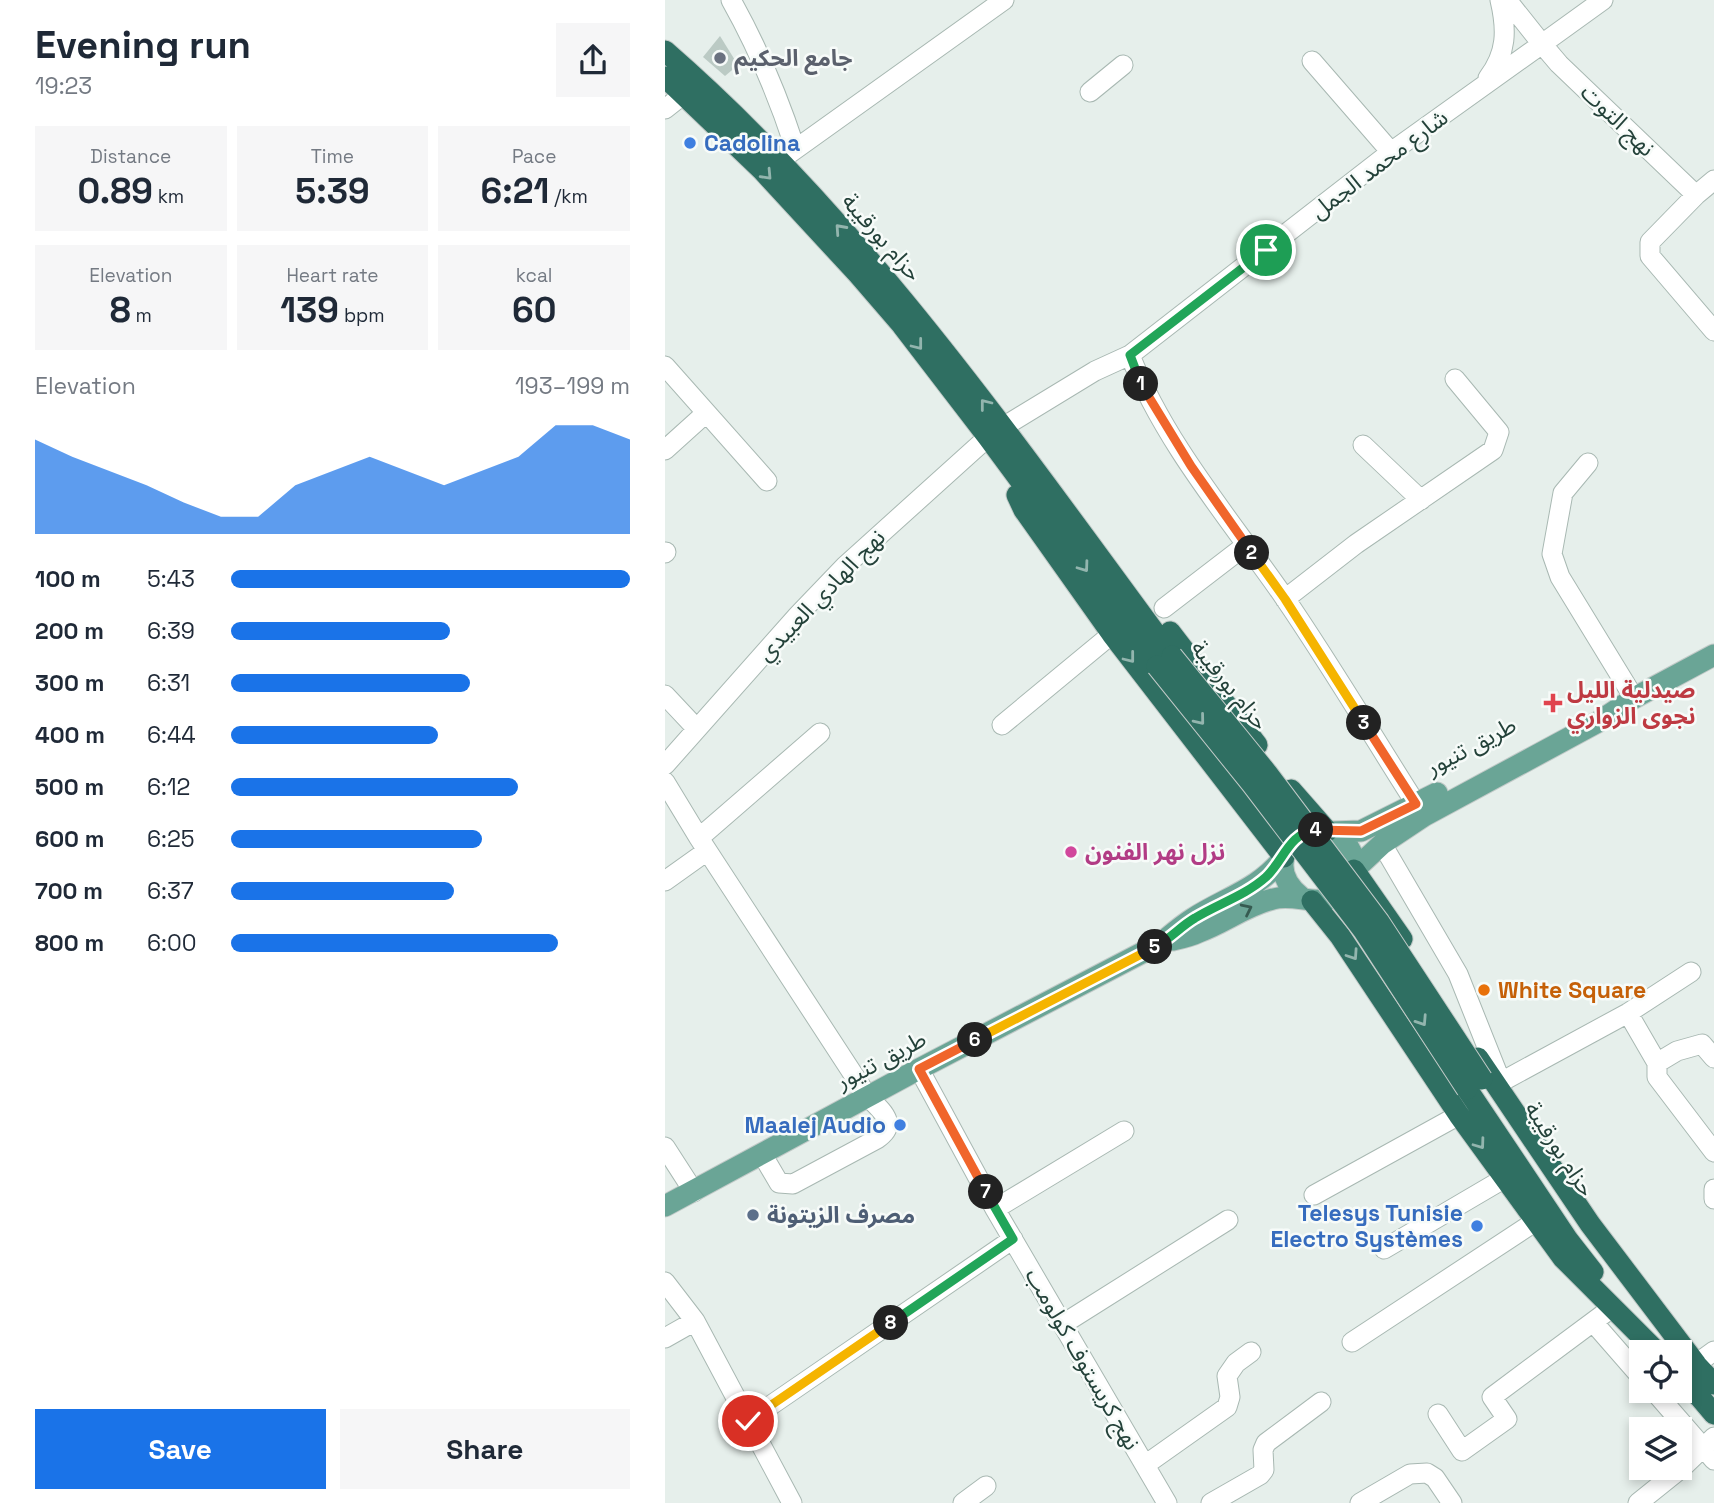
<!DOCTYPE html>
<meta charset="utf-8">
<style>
body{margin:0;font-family:"Space Grotesk","Noto Sans Arabic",sans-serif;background:#f6f6f7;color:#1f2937;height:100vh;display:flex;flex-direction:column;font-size:26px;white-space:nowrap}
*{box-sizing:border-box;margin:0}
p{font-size:23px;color:#747a83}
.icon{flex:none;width:38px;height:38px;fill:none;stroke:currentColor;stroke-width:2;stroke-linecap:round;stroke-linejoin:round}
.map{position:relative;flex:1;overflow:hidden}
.side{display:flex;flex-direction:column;background:#fff;width:665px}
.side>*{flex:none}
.buttons{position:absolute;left:964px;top:1340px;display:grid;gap:14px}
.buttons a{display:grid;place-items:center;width:63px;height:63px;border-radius:0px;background:#fff;box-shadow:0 4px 10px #0003;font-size:35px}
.pin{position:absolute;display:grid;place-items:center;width:60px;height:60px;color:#fff;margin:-30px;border:4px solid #fff;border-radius:50%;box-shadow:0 2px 7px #0007}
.km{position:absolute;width:35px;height:35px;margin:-18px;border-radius:50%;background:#222;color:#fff;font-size:19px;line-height:35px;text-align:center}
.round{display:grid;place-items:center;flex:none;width:74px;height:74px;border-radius:0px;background:#f6f6f7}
.head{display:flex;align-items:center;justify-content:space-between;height:119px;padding:0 35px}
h1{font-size:38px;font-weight:700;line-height:52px}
.metrics{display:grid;grid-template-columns:repeat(3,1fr);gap:10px;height:119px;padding:7px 35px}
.metrics div{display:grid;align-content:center;border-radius:0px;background:#f6f6f7;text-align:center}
.metrics b{font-size:35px;font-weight:700}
.metrics small{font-size:19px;font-weight:400}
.metrics p{font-size:19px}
.chart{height:196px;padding:14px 35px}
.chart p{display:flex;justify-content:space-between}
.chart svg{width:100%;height:126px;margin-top:7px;fill:#1a73e8;opacity:.7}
.action{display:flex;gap:14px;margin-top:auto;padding:14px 35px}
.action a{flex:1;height:80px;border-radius:0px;background:#1a73e8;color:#fff;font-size:28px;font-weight:700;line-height:80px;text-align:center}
.action a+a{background:#f6f6f7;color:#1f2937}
ul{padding:0 35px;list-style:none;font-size:23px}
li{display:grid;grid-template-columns:112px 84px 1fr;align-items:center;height:52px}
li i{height:18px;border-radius:9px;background:#1a73e8}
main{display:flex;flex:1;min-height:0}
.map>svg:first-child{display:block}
.building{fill:#bbcac4}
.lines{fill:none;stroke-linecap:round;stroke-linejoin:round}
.minor-casing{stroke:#a8b8b2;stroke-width:21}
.major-casing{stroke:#c2cac8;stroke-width:23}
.highway-casing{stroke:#c2cac8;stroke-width:23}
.minor{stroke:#fff;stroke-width:19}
.major{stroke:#6aa596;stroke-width:21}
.highway{stroke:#2f6f62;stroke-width:21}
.highway-bridge-casing{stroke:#c2cac8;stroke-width:23;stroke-linecap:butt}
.highway-bridge{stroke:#2f6f62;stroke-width:21}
.oneway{stroke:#93b5ae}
.oneway2{stroke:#365b51}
.split-1-casing{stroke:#fff;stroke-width:14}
.split-2-casing{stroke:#fff;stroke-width:14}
.split-3-casing{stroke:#fff;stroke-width:14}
.split-4-casing{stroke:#fff;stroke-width:14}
.split-5-casing{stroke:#fff;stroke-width:14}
.split-6-casing{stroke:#fff;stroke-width:14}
.split-7-casing{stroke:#fff;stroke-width:14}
.split-8-casing{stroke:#fff;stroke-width:14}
.split-9-casing{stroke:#fff;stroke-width:14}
.split-1{stroke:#22a559;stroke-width:9}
.split-2{stroke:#f0652b;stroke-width:9}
.split-3{stroke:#f5b400;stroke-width:9}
.split-4{stroke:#f0652b;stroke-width:9}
.split-5{stroke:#22a559;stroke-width:9}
.split-6{stroke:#f5b400;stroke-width:9}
.split-7{stroke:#f0652b;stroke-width:9}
.split-8{stroke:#22a559;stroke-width:9}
.split-9{stroke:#f5b400;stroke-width:9}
.worship-dot{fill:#6b7280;stroke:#f7fbf9;stroke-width:2.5}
.shop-dot{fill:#3f7fe0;stroke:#f7fbf9;stroke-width:2.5}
.health-dot{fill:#e0444e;stroke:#f7fbf9;stroke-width:2.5}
.hotel-dot{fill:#d1479c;stroke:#f7fbf9;stroke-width:2.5}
.food-dot{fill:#e8710a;stroke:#f7fbf9;stroke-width:2.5}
.service-dot{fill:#5c6f8a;stroke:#f7fbf9;stroke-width:2.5}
.labels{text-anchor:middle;stroke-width:5;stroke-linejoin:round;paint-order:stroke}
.worship-label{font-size:23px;font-weight:bold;fill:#5b616d;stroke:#f7fbf9;text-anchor:start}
.street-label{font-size:23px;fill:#24423a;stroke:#f7fbf9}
.shop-label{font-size:23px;font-weight:bold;fill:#366cbe;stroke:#f7fbf9;text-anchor:end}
.health-label{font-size:23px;font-weight:bold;fill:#be3a42;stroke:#f7fbf9;text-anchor:start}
.hotel-label{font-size:23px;font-weight:bold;fill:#b23c85;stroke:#f7fbf9;text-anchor:start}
.food-label{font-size:23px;font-weight:bold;fill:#c56008;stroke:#f7fbf9;text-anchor:start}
.service-label{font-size:23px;font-weight:bold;fill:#4e5e75;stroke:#f7fbf9;text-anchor:start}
</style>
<main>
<section class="side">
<div class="head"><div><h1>Evening run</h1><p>19:23</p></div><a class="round"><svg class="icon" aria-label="share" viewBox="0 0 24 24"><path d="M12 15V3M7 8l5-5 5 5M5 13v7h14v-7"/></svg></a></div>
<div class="metrics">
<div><p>Distance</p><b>0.89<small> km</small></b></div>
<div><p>Time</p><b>5:39</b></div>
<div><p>Pace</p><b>6:21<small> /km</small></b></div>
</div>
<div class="metrics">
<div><p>Elevation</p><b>8<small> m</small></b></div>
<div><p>Heart rate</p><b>139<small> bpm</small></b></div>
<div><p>kcal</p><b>60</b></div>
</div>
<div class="chart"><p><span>Elevation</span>193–199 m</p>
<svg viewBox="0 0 160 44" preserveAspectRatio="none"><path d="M0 44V11L10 17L20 22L30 27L40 33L50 38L60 38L70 27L80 22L90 17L100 22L110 27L120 22L130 17L140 6L150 6L160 11V44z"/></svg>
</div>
<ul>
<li><b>100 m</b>5:43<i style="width:100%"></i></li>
<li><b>200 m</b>6:39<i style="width:55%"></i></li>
<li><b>300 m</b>6:31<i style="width:60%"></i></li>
<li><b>400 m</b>6:44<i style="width:52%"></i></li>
<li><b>500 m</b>6:12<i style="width:72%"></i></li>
<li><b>600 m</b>6:25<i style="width:63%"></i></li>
<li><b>700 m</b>6:37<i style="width:56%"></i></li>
<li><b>800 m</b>6:00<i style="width:82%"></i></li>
</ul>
<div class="action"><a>Save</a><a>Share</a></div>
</section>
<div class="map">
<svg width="1049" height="1503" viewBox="0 0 1049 1503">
<rect width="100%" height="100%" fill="#e6efeb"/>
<path class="building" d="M55,36L73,65L60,76L38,57Z"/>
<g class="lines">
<g class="minor-casing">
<path id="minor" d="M66,0C93,48 113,96 130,148
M938,0L877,44L894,64L1031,195
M647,61L726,152
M823,78C842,53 842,30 835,0
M425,92L458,65
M0,109L19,94
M114,161L339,0
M1049,180L1031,195L985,242V256L1049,331
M0,366L102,481
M338,427L430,371L465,355
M698,445L756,500
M0,450L41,413
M923,463L898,493L887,554L895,577L969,698
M0,553L1,552
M620,599L691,544L828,450L834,432L790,379
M499,608L581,545
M0,695L31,728
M337,725L447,634
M0,765L133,615L180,566L323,437
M0,782L34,838L203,1097C217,1111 234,1124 212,1139L128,1184L114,1183L97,1154
M751,804C707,735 665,664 619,597C565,519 500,444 465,355L726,152L877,44L842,0
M34,838L155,733
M717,844L793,974L836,1082L831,1084
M0,881L42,851
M963,1013L992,1063
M1049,1058L1037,1044L1012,1051L992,1063V1077L1049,1152
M254,1069L330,1209L502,1503
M836,1082L963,1013L1026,972
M0,1147L29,1192
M1049,1189V1199
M649,1195L794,1115
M330,1209L459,1131
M719,1249L840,1178
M0,1282L30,1321L127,1503
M928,1322L976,1377
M398,1324L563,1220
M0,1338L30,1321
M687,1342L871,1221
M1031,1364L1049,1351
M989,1391L1049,1460
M773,1414L797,1451L842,1419L827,1397L948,1307
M83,1421L348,1239
M480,1465L562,1407L565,1397L562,1376L571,1363L586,1352
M298,1503L321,1486
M546,1503L595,1475L599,1470L598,1450L601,1443L656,1402
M695,1503L745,1474L762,1473L770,1478L787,1503
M973,1503L1019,1466L1049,1437"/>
</g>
<g class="major-casing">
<path id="major" d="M667,832L696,831L772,793
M621,851C613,869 621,885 636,897
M689,870L717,844L759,816L933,722L969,698L1049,655
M508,940C517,938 526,936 534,932C559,923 582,905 608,899C629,893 653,907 671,896C708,875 685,825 645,831
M0,1206L254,1069L496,943C506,935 516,926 527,919C561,897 593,890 619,857"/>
</g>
<g class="highway-casing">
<path id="highway" d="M0,51C199,224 351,445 507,656
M0,77L97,170L193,274L237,325L323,437L492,666
M352,495L359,510L447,634L619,857
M505,632L592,745
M626,790L662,831
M689,870L737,939
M647,901L675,936L794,1115L898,1258L993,1353
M813,1058L925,1224L1031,1364
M802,1089L903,1240L928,1272
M1022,1355L1049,1384
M1015,1374L1049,1414"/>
</g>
<use href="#minor" class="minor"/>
<use href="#major" class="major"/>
<use href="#highway" class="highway"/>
<g class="highway-bridge-casing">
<path id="highway-bridge" d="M507,656L602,773L714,922L817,1079
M492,666L587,784L699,931L802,1089"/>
</g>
<use href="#highway-bridge" class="highway-bridge"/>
</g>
<defs><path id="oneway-chevron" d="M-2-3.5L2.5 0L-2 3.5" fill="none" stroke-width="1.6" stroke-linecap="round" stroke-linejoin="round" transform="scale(1.75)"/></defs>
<g class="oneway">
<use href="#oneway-chevron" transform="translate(102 175) rotate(47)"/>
<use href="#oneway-chevron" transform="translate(175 229) rotate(-132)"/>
<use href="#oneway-chevron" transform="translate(253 345) rotate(52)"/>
<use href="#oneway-chevron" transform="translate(320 404) rotate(-128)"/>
<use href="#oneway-chevron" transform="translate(419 567) rotate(54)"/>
<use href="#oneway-chevron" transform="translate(465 658) rotate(52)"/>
<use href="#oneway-chevron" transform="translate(535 720) rotate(51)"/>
<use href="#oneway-chevron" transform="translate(688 955) rotate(56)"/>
<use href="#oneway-chevron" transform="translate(757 1021) rotate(57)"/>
<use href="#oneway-chevron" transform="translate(815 1144) rotate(54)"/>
</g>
<use class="oneway2" href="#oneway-chevron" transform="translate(582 909) rotate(-26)"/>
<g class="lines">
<g class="split-1-casing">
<path id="split-1" d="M476,384L465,355L601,250"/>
</g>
<g class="split-2-casing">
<path id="split-2" d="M476,384L526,466L587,553"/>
</g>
<g class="split-3-casing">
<path id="split-3" d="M587,553L620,599L699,723"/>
</g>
<g class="split-4-casing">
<path id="split-4" d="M651,830L696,831L751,804L699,723"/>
</g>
<g class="split-5-casing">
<path id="split-5" d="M490,947C505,939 516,926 530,918C553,904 581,895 601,877C619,860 624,833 651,830"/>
</g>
<g class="split-6-casing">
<path id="split-6" d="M310,1040L490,947"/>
</g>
<g class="split-7-casing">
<path id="split-7" d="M310,1040L254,1069L321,1192"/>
</g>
<g class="split-8-casing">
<path id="split-8" d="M226,1323L348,1239L321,1192"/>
</g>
<g class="split-9-casing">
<path id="split-9" d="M83,1421L226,1323"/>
</g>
<use href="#split-1" class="split-1"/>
<use href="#split-2" class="split-2"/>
<use href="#split-3" class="split-3"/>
<use href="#split-4" class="split-4"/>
<use href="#split-5" class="split-5"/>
<use href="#split-6" class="split-6"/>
<use href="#split-7" class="split-7"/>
<use href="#split-8" class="split-8"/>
<use href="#split-9" class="split-9"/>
</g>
<circle class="worship-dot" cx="55" cy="58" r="7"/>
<g class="shop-dot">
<circle cx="25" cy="143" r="7"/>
<circle cx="235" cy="1125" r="7"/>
<circle cx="812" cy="1226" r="7"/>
</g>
<path class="health-dot" d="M884.5 692.5h7v7h7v7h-7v7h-7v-7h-7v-7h7z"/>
<circle class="hotel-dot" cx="406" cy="852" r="7"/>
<circle class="food-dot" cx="819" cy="990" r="7"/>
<circle class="service-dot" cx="88" cy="1215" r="7"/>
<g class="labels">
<g class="worship-label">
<text x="69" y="66">جامع الحكيم</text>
</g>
<g class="street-label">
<text transform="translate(953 120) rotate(44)" y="8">نهج التوت</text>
<text transform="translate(714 164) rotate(-37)" y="8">شارع محمد الجمل</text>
<text transform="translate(217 237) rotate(49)" y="8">حزام بورقيبة</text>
<text transform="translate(156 595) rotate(-46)" y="8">نهج الهادي العبيدي</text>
<text transform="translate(565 685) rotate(51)" y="8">حزام بورقيبة</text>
<text transform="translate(806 746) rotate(-28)" y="8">طريق تنيور</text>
<text transform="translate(216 1060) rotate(-28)" y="8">طريق تنيور</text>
<text transform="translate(895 1149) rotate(57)" y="8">حزام بورقيبة</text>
<text transform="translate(418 1359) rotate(60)" y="8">نهج كريستوف كولومب</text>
</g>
<g class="shop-label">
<text x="39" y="151" text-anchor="start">Cadolina</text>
<text x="221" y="1133">Maalej Audio</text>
<text x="798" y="1221">Telesys Tunisie<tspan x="798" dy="26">Electro Systèmes</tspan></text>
</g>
<g class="health-label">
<text x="902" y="698">صيدلية الليل<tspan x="902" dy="26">نجوى الزواري</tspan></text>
</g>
<g class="hotel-label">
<text x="420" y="860">نزل نهر الفنون</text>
</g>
<g class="food-label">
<text x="833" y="998">White Square</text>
</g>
<g class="service-label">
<text x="102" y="1223">مصرف الزيتونة</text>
</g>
</g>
</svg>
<div class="buttons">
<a><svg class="icon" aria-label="locate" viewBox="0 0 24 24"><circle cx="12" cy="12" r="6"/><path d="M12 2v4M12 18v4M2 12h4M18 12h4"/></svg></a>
<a><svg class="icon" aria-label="layers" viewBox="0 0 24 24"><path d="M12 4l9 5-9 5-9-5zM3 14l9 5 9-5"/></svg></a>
</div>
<div class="pin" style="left:601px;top:250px;background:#1e9e55"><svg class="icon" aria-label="arrive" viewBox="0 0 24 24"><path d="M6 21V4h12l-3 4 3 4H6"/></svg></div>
<div class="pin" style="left:83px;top:1421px;background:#d93025"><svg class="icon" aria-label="check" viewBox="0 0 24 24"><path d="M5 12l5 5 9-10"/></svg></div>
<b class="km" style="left:476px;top:384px">1</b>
<b class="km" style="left:587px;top:553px">2</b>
<b class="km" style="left:699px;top:723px">3</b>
<b class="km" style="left:651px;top:830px">4</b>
<b class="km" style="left:490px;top:947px">5</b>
<b class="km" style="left:310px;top:1040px">6</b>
<b class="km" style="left:321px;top:1192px">7</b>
<b class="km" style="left:226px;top:1323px">8</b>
</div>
</main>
